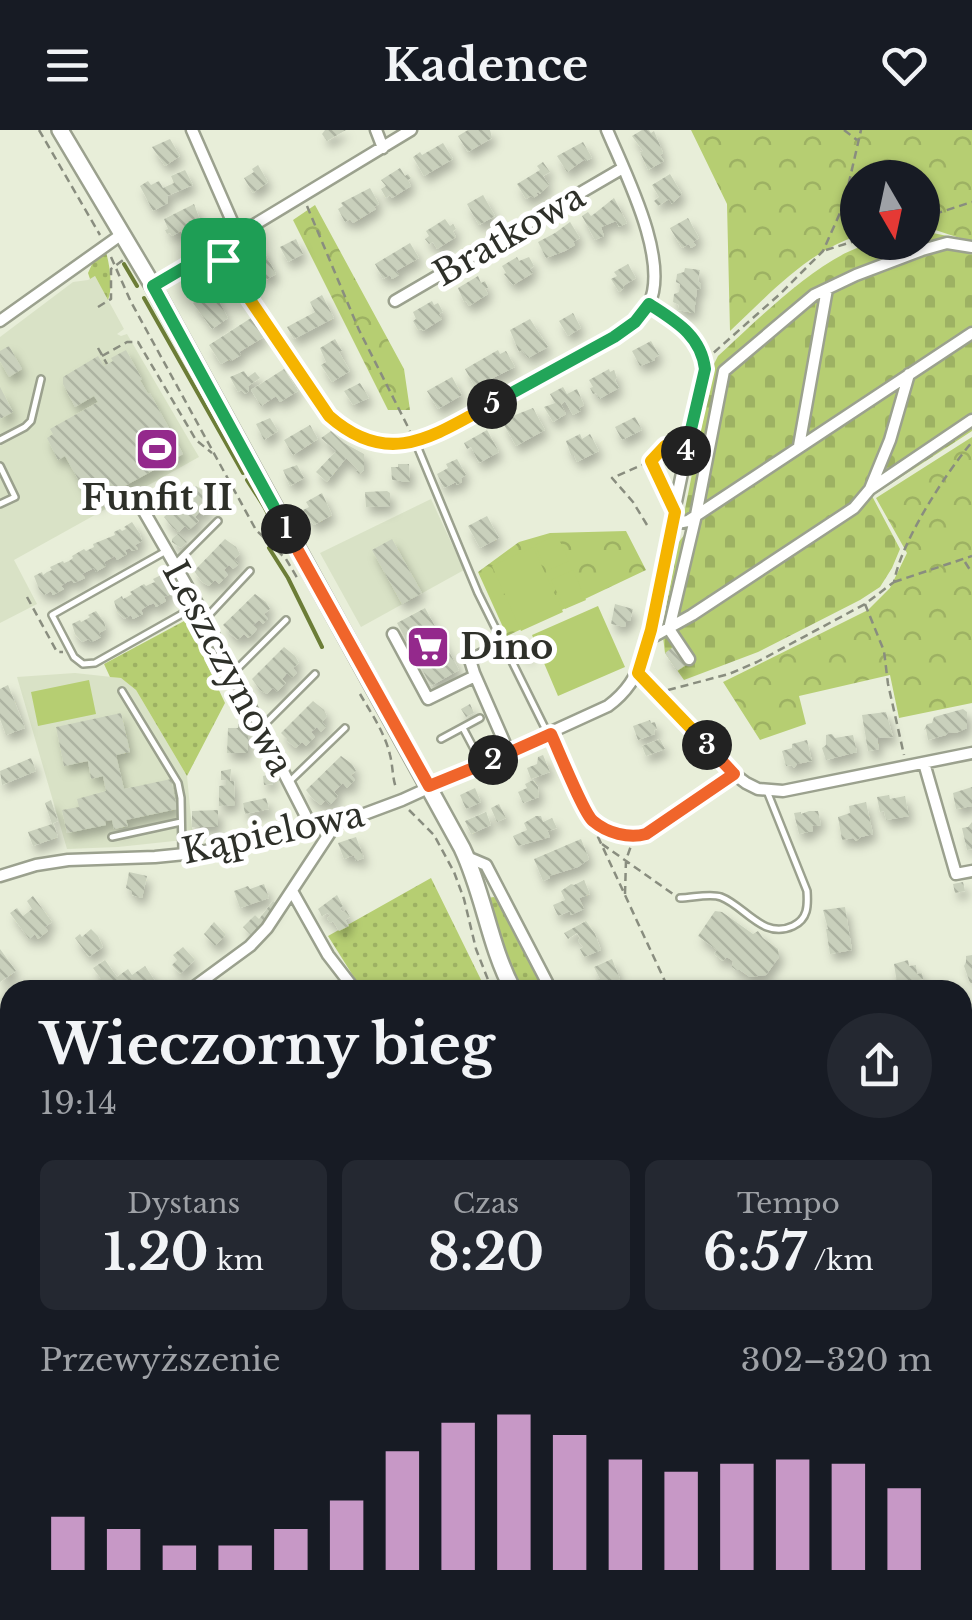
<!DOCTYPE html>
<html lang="pl">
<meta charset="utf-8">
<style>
body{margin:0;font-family:"Libre Baskerville",serif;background:#242831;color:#f1f3f6;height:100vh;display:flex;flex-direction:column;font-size:38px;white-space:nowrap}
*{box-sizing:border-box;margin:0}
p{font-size:32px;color:#9ea1a6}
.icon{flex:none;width:55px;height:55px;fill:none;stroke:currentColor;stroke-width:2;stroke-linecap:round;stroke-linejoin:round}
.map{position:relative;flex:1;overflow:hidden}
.details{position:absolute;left:0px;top:850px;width:972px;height:640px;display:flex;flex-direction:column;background:#171b24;border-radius:30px 30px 0 0;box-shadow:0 2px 8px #0004}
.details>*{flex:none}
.needle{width:65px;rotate:171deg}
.buttons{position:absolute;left:840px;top:30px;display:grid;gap:20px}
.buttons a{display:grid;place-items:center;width:100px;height:100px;border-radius:50%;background:#171b24;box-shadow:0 2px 8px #0004;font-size:50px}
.pin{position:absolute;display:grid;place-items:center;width:85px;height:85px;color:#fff;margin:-42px;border-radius:20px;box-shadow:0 5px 15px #0006}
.km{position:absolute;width:50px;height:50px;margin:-25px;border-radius:50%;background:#222;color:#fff;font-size:28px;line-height:50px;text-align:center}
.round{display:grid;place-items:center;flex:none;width:105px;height:105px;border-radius:52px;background:#242831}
.summary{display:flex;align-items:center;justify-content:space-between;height:170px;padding:0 40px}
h1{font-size:55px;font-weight:700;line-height:75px}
.figures{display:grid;grid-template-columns:repeat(3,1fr);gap:15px;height:170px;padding:10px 40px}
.figures div{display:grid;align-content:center;border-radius:15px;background:#242831;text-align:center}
.figures b{font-size:50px;font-weight:700}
.figures small{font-size:28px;font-weight:400}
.figures p{font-size:28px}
.chart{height:280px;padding:20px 40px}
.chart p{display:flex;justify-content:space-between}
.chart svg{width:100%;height:180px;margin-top:10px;stroke:#c798c6;stroke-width:6}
header{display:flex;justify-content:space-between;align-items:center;height:130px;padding:0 40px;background:#171b24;font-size:45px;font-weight:700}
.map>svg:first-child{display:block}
.built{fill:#d9e2c6}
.grass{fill:url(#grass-dots)}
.forest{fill:url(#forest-crowns)}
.cemetery{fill:url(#cemetery-stones)}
.pitch{fill:#b6ce72}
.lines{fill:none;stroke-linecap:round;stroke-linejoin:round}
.stream{stroke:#6c7d37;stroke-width:4}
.building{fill:url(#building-back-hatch);filter:url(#shadow)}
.lane-casing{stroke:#9ba18e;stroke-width:10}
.street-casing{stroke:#9ba18e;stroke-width:15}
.secondary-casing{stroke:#9ba18e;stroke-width:20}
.path{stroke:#898d7f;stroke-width:2.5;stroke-dasharray:8 5;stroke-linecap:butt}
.lane{stroke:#fff;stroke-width:5}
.street{stroke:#fff;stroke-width:10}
.secondary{stroke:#fff;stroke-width:15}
.split-1-casing{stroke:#fff;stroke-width:20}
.split-2-casing{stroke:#fff;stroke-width:20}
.split-3-casing{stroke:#fff;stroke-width:20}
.split-4-casing{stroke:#fff;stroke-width:20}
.split-5-casing{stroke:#fff;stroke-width:20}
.split-6-casing{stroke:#fff;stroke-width:20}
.split-1{stroke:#22a559;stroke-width:12}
.split-2{stroke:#f0652b;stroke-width:12}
.split-3{stroke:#f0652b;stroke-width:12}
.split-4{stroke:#f5b400;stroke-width:12}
.split-5{stroke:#22a559;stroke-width:12}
.split-6{stroke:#f5b400;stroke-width:12}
.labels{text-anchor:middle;stroke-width:10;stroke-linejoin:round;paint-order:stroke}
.street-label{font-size:35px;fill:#2e3029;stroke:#fff}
.poi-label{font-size:35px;font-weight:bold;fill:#2e3029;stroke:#fff}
</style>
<header><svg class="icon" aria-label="menu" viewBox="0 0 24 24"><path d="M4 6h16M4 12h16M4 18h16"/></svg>Kadence<svg class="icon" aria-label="heart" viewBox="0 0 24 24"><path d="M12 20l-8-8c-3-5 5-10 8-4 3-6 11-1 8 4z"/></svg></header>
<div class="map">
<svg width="972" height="1490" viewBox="0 0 972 1490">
<defs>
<pattern id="grass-dots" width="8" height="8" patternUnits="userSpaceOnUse" patternTransform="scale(2.5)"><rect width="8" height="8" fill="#b6ce72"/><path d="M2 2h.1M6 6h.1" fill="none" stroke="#9db163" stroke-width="1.8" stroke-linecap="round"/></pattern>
<pattern id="forest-crowns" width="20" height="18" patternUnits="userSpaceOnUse" patternTransform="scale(2.5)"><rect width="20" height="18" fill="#b6ce72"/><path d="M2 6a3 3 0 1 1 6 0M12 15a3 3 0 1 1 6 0" fill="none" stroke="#9db163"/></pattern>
<pattern id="cemetery-stones" width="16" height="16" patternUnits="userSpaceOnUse" patternTransform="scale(2.5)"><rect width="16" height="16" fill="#b6ce72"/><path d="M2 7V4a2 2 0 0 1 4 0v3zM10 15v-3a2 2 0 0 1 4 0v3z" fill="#9db163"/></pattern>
<pattern id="building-back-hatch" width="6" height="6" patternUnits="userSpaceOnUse" patternTransform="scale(2.5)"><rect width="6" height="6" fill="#c9d0bc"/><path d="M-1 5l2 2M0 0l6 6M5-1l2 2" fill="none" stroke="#adb3a2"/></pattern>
<filter id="shadow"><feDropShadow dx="4" dy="7" stdDeviation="5" flood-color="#0004"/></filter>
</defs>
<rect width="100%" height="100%" fill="#e8eed9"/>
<path class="built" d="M95,146L124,199L117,204L121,206L127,204L199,327L14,430L37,474L0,493V207L73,152L88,150Z
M431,369L464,440L361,497L320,423Z
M75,543L121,548L136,560L187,646L193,709L118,717L67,719L17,547Z"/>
<path class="grass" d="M106,122C110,136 113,157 108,170L95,146L90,149L88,143L93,132Z
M186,490L225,573L187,646L136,560L121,548L110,547L104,534Z
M431,748L486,860H362L328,806Z
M494,767L497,770L544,860H520L501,817L487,768Z
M499,1480H528L535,1490H483Z"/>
<path class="forest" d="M691,0H972V112L923,96L922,48H858L857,106C805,123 769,165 730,201L727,74Z
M315,75L404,239L410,280H388L293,90Z
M972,307V573L899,588L890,545L799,566L806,594L760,610L723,552L868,480L890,458L907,423L876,368Z
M626,401L646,440L507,506L478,442L519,412L550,403Z
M972,1138V1435L962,1424V1139Z
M671,1480H762L744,1490H653Z"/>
<path class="cemetery" d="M923,101L972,111V301L872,366L900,419L892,438L880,457L860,470L758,522L684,550L665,523L662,499L678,413L691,396L684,384L714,234L718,226C757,191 824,121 875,113C890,110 908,113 922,112Z"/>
<path class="pitch" d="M557,405L569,431L547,441L535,415Z
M533,417L563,482L521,501L492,436Z
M573,440L586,470L565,479L551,450Z
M598,476L625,537L558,566L532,505Z
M89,550L96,584L38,596L31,562Z"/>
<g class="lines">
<path class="stream" d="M124,134L137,156
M144,168L243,343
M247,350C257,367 276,388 272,408
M269,418L288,448L322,517
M342,1480L350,1490
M670,1480L673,1485"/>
</g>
<path class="building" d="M325,0H346L327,11L322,4Z
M468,0H490L492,8L468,22L458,6Z
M642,0H649L651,3L654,1L663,23L660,25L664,31L648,40L640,22L643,21L632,6Z
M170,9L180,26L165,36L152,17Z
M583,12L592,28L586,31L585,29L567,42L557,26Z
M443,13L453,29L424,46L413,27L420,22L422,25Z
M543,32L550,42L543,46L549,55L540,64L538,62L536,63L538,65L533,68L531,66L526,69L517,54L540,40L537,36Z
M258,35L268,52L253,63L244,48L254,42L252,39Z
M400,38L405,46L408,44L411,48L408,50L411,56L392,68L390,65L386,68L381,59L386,56L381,50Z
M185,40L193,55L167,66L168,73L153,81L140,56L148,51L151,55L159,51L163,58L174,53L171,46Z
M670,44L682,64L672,74L669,69L658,76L654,71L659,67L652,55Z
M370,58L379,74L374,77L376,79L353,93L350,89L345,92L338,79L343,76L341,73Z
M483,65L495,86L479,95L467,74Z
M614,68L627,93L619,97L616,91L601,97L604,106L595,110L582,86L588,82L591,86L594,84Z
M194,74L200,90L189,95L190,97L184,100L186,103L182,104L181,101L172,106L170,103L167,104L165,100L168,99L164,89Z
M688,88L699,108L693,112L696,115L691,118L689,114L682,118L670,98Z
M445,89L450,96L453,94L456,99L453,101L456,107L437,119L433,112L429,114L425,109L429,106L426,101Z
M570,92L580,108L573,112L575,115L565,121L546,128L538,112L555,103Z
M296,109L303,124L288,132L280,117Z
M410,113L419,128L396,141L399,145L392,149L390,145L383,149L375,134Z
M262,118L276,144L266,150L252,124Z
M517,127L519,131L529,127L534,136L530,139L533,143L513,155L504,144L506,143L502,136Z
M628,134L636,148L623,156L624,158L619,162L611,149L617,146L614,142Z
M685,138L700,140L698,151L701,154V158L697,160L694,183L678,180L679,175L673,172L674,164L679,162L680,154L676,152L677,144L684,142Z
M478,146L481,153L485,151L488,158L485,159L488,164L469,176L466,171L464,172L458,158Z
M212,159L228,188L212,199L193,173Z
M322,165L334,188L294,209L287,197L315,182L310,172Z
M432,171L434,175L438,173L443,182L439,184L442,189L423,201L421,199L418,200L413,191L416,189L413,182Z
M573,183L581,198L568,206L559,191Z
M251,188L264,207L239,222L241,225L231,231L230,229L221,234L209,215Z
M530,189L548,217L528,228L522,220L519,222L510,200Z
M335,209L342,221L339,222L350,241L332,252L321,235L326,232L320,218Z
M651,211L659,225L654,228L655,230L640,236L632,221Z
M9,216L22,239L9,247L0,231V221Z
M126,220L142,249L140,250L148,264L150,263L183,324L92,374L65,326L58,330L47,308L53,304L50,299L98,272L94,266L75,277L63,254V247L98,226L104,236L113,231L111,228Z
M498,220L500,224L506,221L515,237L475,257L465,239Z
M284,239L298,261L280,272L276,266L261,276L251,260Z
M609,239L610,242L614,240L617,248L615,250L619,258L599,269L596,263L593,264L590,258L593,257L589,250Z
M244,241L248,247L255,242L260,248L248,256L249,261L245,264L241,260L238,262L230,247Z
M452,247L462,265L438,279L427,261Z
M360,253L369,268L353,275L344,261Z
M0,257L13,282L0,289Z
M563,257L567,264L577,259L584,275L579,278L581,281L573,285L565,271L563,273L561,274L566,284L553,292L544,277L555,273L550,264Z
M533,278L545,300L516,316L503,293L511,289L510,287Z
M635,287L642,300L622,310L615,297Z
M270,288L278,301L264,310L256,294Z
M310,295L318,309L293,325L284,310Z
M487,300L499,322L479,333L471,317L467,319L464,313Z
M331,301L344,313L364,324V340L359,344L356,341L358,340L346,328L327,352L316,342L336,321L321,308Z
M580,304L582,309L590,304L599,321L577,332L574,325H571L566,311Z
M457,329L466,345L461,348L462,352L457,355L456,352L444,358L437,344L448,338L446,334Z
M398,334H409L410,352L392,350L391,337H398Z
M297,335L304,348L290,356L283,340Z
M196,356L204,361L211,371L205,376L209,381L204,386L200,381L195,387L199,391L189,400L185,396L179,402L173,398L164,387Z
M387,361L390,363V376L366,377L365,362Z
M322,363L332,385L314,395L303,380L309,377L306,372Z
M487,386L499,408L480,418L468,396Z
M132,392L140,404L142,411L135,415L138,419L132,421L130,418L125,420L127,424L117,430L115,426L104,432L106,436L96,442L94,438L82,444L85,448L74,453L72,450L67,452L61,456L64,459L53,465L51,461L44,465L39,459L34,446L42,442L43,445L47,442L52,440L50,437L63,431L64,433L69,431L73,428L72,426L84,419L86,421L94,417L93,414L115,405L114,402L120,399L122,401L126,399L124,397Z
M178,403L187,412L181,418L172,412V409Z
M225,409L236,417L240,424L234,430L239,434L233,439L229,435L224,440L228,445L219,454L215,450L209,456L202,452L194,441Z
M392,409L422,463L402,474L372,420Z
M161,445L169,456L171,464L164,467L166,471L156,477L154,473L147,476L141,480L143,484L133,489L131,485L124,489L117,481L114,471L122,466L123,469L127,467L132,464L130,462L144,454L146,456L150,454L155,452L153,449Z
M255,464L266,472L270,479L264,484L268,489L263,494L259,490L253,495L257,499L253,504L248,508L244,504L238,510L229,503V501L223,495Z
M615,474L633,479L630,491H626L625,497L611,494Z
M425,478L459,540L431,556L397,493Z
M96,481L104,492L106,499L99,503L101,507L96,510L91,512L89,509L82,512L75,504L72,494L80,490L81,492L85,490L90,487L88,485Z
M525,507L530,525L526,527L516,510Z
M284,517L295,526L299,533L293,538L297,543L292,548L287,543L282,549L286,553L277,562L273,558L267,564L260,560L252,549Z
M673,517L686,535L677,541L665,523Z
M8,555L25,598L6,605L0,589V559Z
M313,571L324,580L327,586L322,592L326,597L321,602L317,597L311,602L315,607L306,616L302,612L296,618L287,611V609L281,603Z
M470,574L474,583L466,587L461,579Z
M963,579L967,582V598L956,603L948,602L946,605L928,610L926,599L924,600L927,594L932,593L934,587Z
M886,582L893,607L877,608L879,619L868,621L862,585Z
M121,583L130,622L116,625L124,659L171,649L177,679L126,690L128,696L114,699L112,690L105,691L106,695L67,703L62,680L79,677L77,669L106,661L103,646L91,649L88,631L64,636L56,597Z
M650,590L651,593L655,592L657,599L654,600L655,604L638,610L633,596Z
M238,594H243V598H248V623H227L228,598H238Z
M832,604L835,608L853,605L857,622L826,630L822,618L826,615V605Z
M660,609L665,619L646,626L642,616Z
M807,610L812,631L797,634L794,638L792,635L786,636L782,621L792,618V614Z
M543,625L550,642L531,649L527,638L537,634L538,627Z
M341,626L352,634L356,641L351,645L355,650L347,658L343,653L334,662L338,666L330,675L326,670L321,675L312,668L306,660Z
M31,628L36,641L2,655L0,641Z
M272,635L273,654L264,655L263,646L267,645L266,636Z
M231,639L230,651H234L235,675L219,676V656L226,655V650H221V641Z
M533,650L538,657L539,667L523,673L518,662L527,658L525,654Z
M972,657V676L956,679L953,663Z
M475,658L481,672L466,679L460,665Z
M889,665L890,669L905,666L909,686L886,690L884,681L880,682L877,667Z
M266,668L269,679L245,684L243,673Z
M51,670L58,691L53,693L58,707L33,716L28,702L52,694L45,673Z
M866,672L873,704L861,707L856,711L853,708L842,710L838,687L850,683L849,676Z
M499,674L506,688L497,692L491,678Z
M218,680V697H192V681Z
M809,681H818L821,695L812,696L813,701L799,704L794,683L801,682V684Z
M486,682L491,695L471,704L465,691Z
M536,686H541L543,692L552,688L557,698L549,701L547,700L550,707L518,716L513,706L527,700L524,693Z
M972,692V719L967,720L962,698L968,697Z
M356,707L364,728L356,731L354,725L344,729L338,713Z
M581,709L589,729L578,737L549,746L550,748L543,751L534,729Z
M129,742L147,746L142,768L132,765V761L126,758Z
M584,750L590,764L579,768L584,779L571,785L570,781L558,786L553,775L565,770L561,761L571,754L574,755Z
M963,752L965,761L955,763L953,754Z
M264,754L269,768L240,778L234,761L248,756L250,759Z
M337,765L343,776L340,778L342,782L346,780L350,787L345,790L349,796L339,801L333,791L330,793L327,788L330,786L328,783L322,786L318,779Z
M33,766L52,792L45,797L48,801L38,809L35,804L29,809L10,783L17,778L23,786L32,779L27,771Z
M273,771L277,774L270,784L251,805L243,797L255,785L259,789Z
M845,777L852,820L830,824L826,799H828L823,780Z
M715,781L722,782L753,804L758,801L763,808L778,819L779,827L766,845L750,847L740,840H736L732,837L733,831L727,827L723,831L714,824L717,820L698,806Z
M586,791L595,804L601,820L584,827L580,819L583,817L578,811L580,808L577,803L568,809L564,803Z
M214,792L226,805L215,816L204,804Z
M91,799L98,806L103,817L89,827L75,808L80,804L82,807Z
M183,817L195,830L180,844L172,835L177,830L173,825Z
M0,819L16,841L0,852Z
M972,825V853H970L964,836L966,832V826Z
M612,829L620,849L598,857L595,850L600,849L594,837Z
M105,830L117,847L128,839L132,845L145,836L157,854L148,860H109L93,838Z
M908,830L909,836L916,835L917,844L922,843L923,849L915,850L916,860H900L899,853H897L894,834Z
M0,920L4,925L7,923L10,928L8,931L10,944L1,951Z
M10,1185V1198L0,1204V1190Z
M0,1272L10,1275L9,1285L0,1282Z
M10,1322V1336L5,1340L0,1330Z
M10,1376V1389L2,1393L0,1380Z
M39,1480H57L58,1487H43V1484H39Z
M269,1480H326L328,1485L318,1490H258L270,1484Z
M405,1480H426L432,1490H411Z
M590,1480L596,1490H573Z
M909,1480H934L939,1488L936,1490H916Z"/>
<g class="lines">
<g class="lane-casing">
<path id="lane" d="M0,310L25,297L31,291L41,249
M415,311L478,463L545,598L549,603
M0,336L15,367L0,374
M166,421L52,485L74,527L83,534L95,533L198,475
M176,433L218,391
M207,487L250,441
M235,541L286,490
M122,561L178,653L181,668L182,722
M261,598L315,544
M463,598L481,632
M441,609L480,588
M289,652L345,598
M112,707L181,692
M635,707L646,704L731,645
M680,768C692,768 710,763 721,767C745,776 763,810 793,796C808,789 808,776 807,761L767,661
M0,1159L10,1150
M0,1236L10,1237
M241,1480L239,1481L243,1490
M537,1480L543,1490
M840,1480L846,1490
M952,1480L955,1490
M191,1490L209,1480
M471,1490L488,1480
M640,1490L650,1484"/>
</g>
<g class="street-casing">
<path id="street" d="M192,0L238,105
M376,0L383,18
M216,119L329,286C362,315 388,317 429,308L614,207C627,198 642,189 649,174C670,130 625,43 607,0
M153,156L411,0
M395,171L623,38
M0,191L122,104
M799,316L827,159
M870,359L972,290
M142,378L198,475L313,700
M672,394L688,391L972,203
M393,504L428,569L475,546
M649,509L692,485L854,378L870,359L890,310L909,244
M503,514L470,530L474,543L509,623
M689,529L669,499L696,385L724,241L814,165L856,145L922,120L947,113L972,117
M638,543L734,644L746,653L758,659L783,661L972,623
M924,633L956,744L972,741
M467,727L486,735L551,860
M0,746L36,735L68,730L155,727L195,723L335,695L402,670L608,576C627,562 636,547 644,525L700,257
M292,761L328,825L355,860
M190,860L250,816L267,798L335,695
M962,971L972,1032
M0,984L10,976
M0,1366L10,1361
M386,1480L392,1490"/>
</g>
<g class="secondary-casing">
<path id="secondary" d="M60,0L153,156L462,718C484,764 489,815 513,860
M0,1081L10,1089
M962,1437L972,1447
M73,1480V1490"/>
</g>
<path class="path" d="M39,0L100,105
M844,0L857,10
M307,76L359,200L410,301
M922,88L972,72
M826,120L858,110
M111,127L131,172L256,400L286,429L299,451
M98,177L111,169V139L123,130
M658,180C681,195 701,209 705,237
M98,218L107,234
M102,226L127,212H138L196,310L212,323
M704,246L711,225L780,164L823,121L844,74L861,0
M652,332L665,361
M647,395L633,372L612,348L651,331L665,316L676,318
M965,432L972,443
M894,452L972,426
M27,467L57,522H63
M865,474L884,521L888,554L904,625
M668,560L729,544L757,532L865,474L894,452C901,412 945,344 972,312
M360,564C371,583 385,603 390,625C393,636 392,646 396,658
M554,612L669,860
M409,680L434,705L454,742L464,769L476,819L492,860
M594,692L628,706
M602,714L673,764
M625,764L626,730L632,713
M426,860H434
M471,860H473
M962,1079L972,1064
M962,1153L972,1161
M962,1269C970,1286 966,1303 972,1320
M962,1458L972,1468
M656,1483L660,1482L683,1490
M692,1490L707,1486L713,1480"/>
<use href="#lane" class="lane"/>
<use href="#street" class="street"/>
<use href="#secondary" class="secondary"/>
</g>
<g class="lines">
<g class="split-1-casing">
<path id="split-1" d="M223,130L216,119L153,156L286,399"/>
</g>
<g class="split-2-casing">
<path id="split-2" d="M286,399L429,656L493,630"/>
</g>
<g class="split-3-casing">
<path id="split-3" d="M493,630L551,604C558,619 584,684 593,691C607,703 629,709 646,704L734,644L707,615"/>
</g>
<g class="split-4-casing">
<path id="split-4" d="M686,321L665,316L651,331L675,382L651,500L638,543L707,615"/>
</g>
<g class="split-5-casing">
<path id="split-5" d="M492,274L614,207L635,192L649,174C675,191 701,205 705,239L686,321"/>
</g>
<g class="split-6-casing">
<path id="split-6" d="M223,130L329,286C389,339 433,306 492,274"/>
</g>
<use href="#split-1" class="split-1"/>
<use href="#split-2" class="split-2"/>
<use href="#split-3" class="split-3"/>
<use href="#split-4" class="split-4"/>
<use href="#split-5" class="split-5"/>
<use href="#split-6" class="split-6"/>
</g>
<defs>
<g id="stadium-square" transform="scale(2.25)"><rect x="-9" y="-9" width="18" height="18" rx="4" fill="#94298c" stroke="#fff"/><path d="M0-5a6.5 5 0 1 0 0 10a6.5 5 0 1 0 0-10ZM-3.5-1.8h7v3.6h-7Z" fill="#fff"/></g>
<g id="supermarket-square" transform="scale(2.25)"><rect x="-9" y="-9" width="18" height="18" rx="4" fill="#94298c" stroke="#fff"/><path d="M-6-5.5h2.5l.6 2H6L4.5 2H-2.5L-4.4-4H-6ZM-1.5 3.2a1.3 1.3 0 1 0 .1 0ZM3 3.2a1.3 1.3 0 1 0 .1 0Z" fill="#fff"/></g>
</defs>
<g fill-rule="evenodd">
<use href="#stadium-square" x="157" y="319"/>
<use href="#supermarket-square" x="428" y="517"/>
</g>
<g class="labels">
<g class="street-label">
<text transform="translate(509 105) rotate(-30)" y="12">Bratkowa</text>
<text transform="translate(228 538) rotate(62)" y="12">Leszczynowa</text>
<text transform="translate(273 703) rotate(-12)" y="12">Kąpielowa</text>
</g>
<g class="poi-label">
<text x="157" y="380">Funfit II</text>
<text x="460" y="529" text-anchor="start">Dino</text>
</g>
</g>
</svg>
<div class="buttons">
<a><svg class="needle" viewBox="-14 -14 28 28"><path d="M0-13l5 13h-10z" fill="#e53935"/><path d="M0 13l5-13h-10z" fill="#9ea1a6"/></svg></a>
</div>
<div class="pin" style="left:223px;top:130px;background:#1e9e55"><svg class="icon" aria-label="arrive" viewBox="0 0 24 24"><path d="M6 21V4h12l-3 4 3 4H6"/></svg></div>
<b class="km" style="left:286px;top:399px">1</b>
<b class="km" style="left:493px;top:630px">2</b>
<b class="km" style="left:707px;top:615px">3</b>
<b class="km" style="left:686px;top:321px">4</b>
<b class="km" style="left:492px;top:274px">5</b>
<section class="details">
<div class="summary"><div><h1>Wieczorny bieg</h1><p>19:14</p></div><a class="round"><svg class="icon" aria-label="share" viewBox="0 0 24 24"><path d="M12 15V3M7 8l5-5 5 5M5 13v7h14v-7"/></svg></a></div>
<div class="figures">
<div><p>Dystans</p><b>1.20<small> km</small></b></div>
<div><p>Czas</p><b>8:20</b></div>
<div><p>Tempo</p><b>6:57<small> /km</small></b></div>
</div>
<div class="chart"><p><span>Przewyższenie</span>302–320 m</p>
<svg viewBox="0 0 160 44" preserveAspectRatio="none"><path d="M5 44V31M15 44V34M25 44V38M35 44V38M45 44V34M55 44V27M65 44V15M75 44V8M85 44V6M95 44V11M105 44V17M115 44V20M125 44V18M135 44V17M145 44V18M155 44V24"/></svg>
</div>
</section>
</div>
